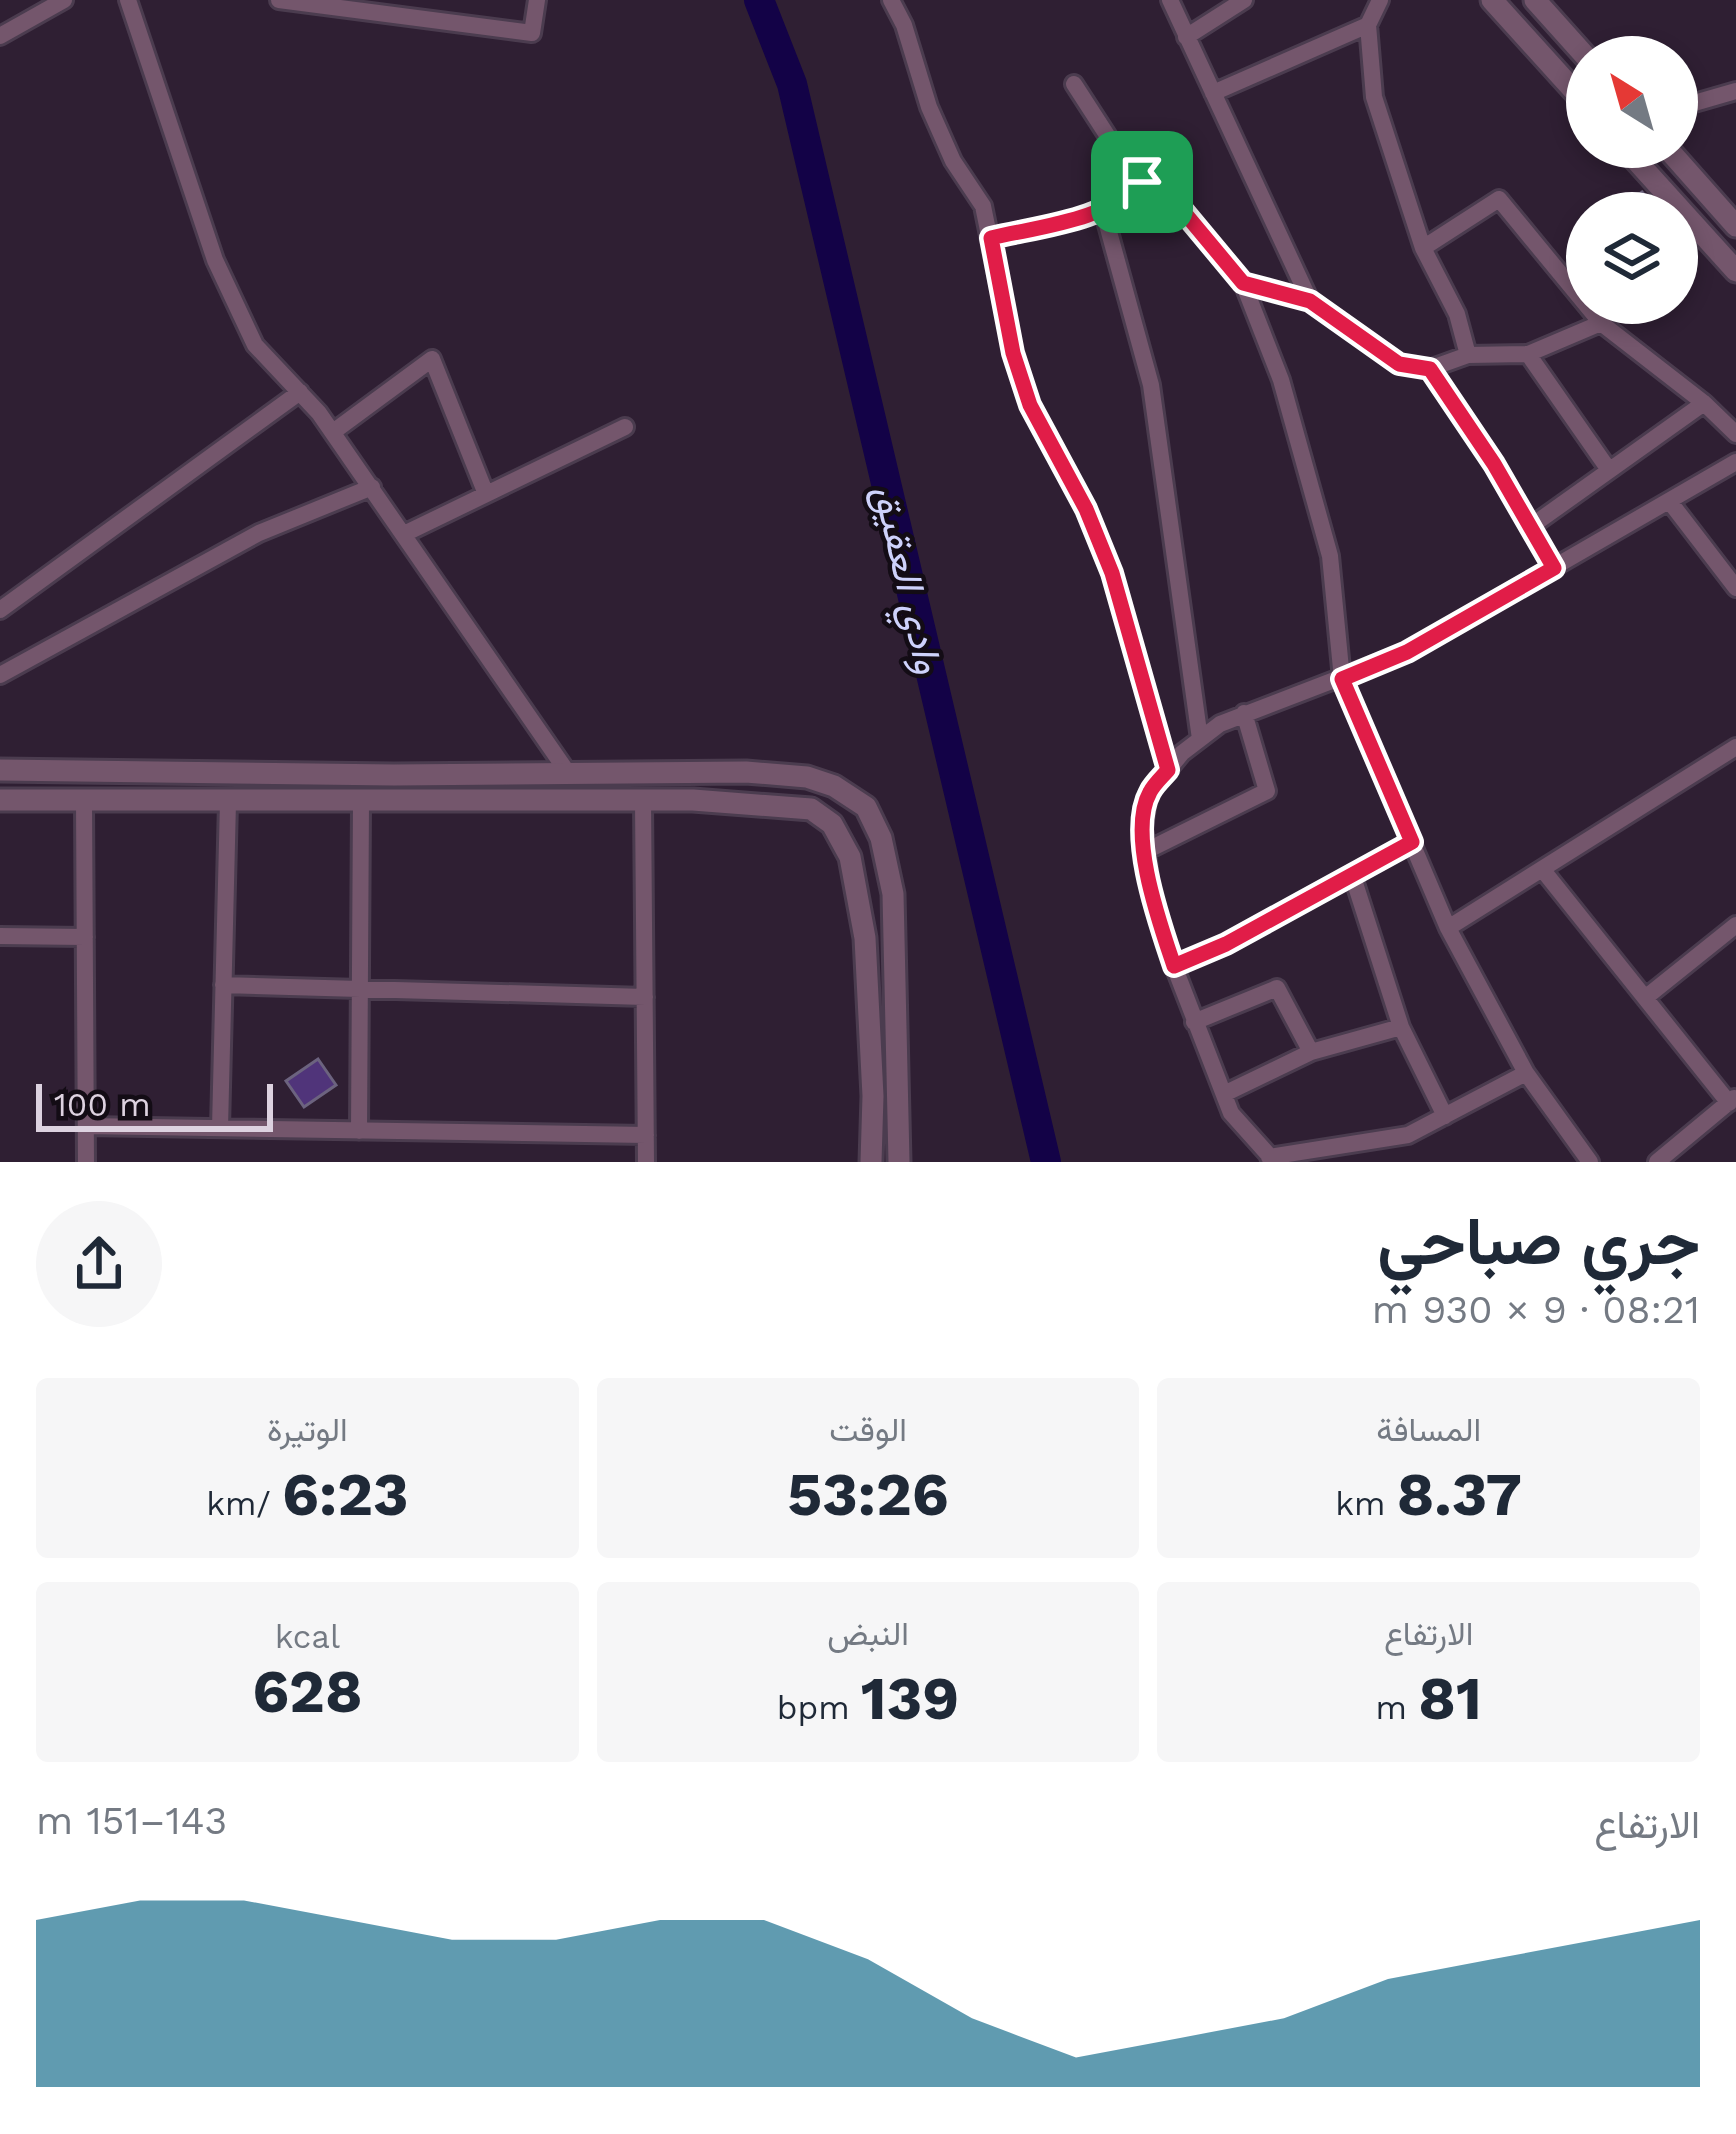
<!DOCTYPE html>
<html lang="ar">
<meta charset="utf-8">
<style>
body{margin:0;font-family:"Work Sans",Vazirmatn,sans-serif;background:#f6f6f7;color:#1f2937;direction:rtl;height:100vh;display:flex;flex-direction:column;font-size:45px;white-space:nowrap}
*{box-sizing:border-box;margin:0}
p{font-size:39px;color:#747a83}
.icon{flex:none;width:66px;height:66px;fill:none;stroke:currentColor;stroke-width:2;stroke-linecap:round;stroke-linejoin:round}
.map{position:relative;height:1162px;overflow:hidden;direction:ltr}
.details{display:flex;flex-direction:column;background:#fff;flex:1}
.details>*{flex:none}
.needle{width:78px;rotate:323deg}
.fabs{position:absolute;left:1566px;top:36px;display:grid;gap:24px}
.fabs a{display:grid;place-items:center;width:132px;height:132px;border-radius:50%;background:#fff;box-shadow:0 6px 18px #0003;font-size:60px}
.scale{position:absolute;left:36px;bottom:30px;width:237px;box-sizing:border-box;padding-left:12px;border:6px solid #ddd2e0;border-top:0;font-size:33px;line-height:42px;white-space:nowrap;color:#ddd2e0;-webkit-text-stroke:9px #130c15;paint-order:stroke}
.pin{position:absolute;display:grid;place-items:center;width:102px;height:102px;color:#fff;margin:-51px;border-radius:24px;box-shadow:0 6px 18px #0006}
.round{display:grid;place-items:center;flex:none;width:126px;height:126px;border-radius:63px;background:#f6f6f7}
.head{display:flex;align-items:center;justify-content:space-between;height:204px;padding:0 36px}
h1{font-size:66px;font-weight:700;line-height:90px}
.stats{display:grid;grid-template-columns:repeat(3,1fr);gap:18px;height:204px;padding:12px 36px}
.stats div{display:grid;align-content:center;border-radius:12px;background:#f6f6f7;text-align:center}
.stats b{font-size:60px;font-weight:700}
.stats small{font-size:33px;font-weight:400}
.stats p{font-size:33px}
.chart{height:336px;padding:24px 36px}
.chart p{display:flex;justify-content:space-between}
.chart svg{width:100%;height:216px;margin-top:12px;fill:#1e7190;opacity:.7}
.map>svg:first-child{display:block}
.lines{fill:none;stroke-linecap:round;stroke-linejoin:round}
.river{stroke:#130247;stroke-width:30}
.building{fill:#50347a;stroke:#6c637f;stroke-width:3}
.minor-casing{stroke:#4b3c4f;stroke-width:22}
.tertiary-casing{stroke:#4b3c4f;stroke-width:27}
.minor{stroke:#74566c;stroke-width:16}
.tertiary{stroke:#74566c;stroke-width:21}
.route-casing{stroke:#fff;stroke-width:24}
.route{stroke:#e11d48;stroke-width:15}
.labels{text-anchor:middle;stroke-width:9;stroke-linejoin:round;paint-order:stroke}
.water-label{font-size:39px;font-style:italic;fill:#ced2fb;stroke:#130c15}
</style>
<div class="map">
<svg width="1736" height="1162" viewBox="0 0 1736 1162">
<rect width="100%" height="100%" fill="#2f1f33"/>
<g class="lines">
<path class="river" d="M759,0L792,84L1046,1162"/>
</g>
<path class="building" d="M1642,192L1658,213H1613Z
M318,1059L336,1085L304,1107L286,1081Z"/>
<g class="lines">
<g class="minor-casing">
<path id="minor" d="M128,0L215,260L255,345L319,413L568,773
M279,0L532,33L537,0
M891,0L904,25L929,107L953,161L983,206L1013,353L1030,405L1086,509L1112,573L1168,770
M1170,0L1310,301
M0,36L64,0
M1186,37L1244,0
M1074,84L1127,166L1142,182L1183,211L1243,283L1310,301L1399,364L1429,369L1468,355L1457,314L1423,248L1374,97L1368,25L1380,0
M1213,93L1368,25
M1677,108L1736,91
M1103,210L1151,385L1200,739
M991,238C1041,226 1106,221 1142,182
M1423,248L1499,199L1601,323L1704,403L1736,434
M1243,283L1281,380L1330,556L1342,679L1448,928L1526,1073L1408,1135L1269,1157
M1528,354L1609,470
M1468,355L1528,354L1601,323
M1429,369L1494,464L1554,568
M333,432L432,359L486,494
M1670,502L1736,588
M1530,527L1704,403
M404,534L625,427
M0,610L300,392
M0,675L259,533L372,487
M84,801L86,1162
M643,801L646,1162
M1146,851L1267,791L1244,713
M1542,869L1729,1103
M1353,877L1401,1027L1445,1116
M1448,928L1736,747
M0,936L85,937
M1174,966L1226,944L1412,842
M223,985L645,997
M1645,998L1736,925
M1194,1022L1277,988L1311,1052
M1526,1073L1590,1162
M1224,1094L1311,1052L1401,1027
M86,1126L646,1135
M220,1128L228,802
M359,1131L361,803
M1274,1161L1231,1113L1174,966L1151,895L1143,827L1148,794L1182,753L1220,724L1407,652L1736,462
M1657,1162L1734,1098"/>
</g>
<g class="tertiary-casing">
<path id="tertiary" d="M1492,0L1587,105
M1535,0L1587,58
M1624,147L1736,271
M1666,147L1736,226
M0,770L394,775L746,772L807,777L834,786L866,807L881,838L893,894L899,1162
M0,800H693L811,809L832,824L850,857L865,938L873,1096L871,1162"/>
</g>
<use href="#minor" class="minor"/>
<use href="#tertiary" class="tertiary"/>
</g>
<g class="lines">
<g class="route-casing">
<path id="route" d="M1142,182L1183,211L1243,283L1310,301L1399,364L1430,369L1494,464L1554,568L1407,652L1342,679L1412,842L1226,944L1174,966C1160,924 1127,833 1150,792C1154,784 1162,777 1168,770L1112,573L1086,509L1030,405L1013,353L991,238C1041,226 1106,221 1142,182Z"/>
</g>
<use href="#route" class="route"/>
</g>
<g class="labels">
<g class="water-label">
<text transform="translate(909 579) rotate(77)" y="14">وادي العقيق</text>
</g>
</g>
</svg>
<div class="fabs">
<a><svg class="needle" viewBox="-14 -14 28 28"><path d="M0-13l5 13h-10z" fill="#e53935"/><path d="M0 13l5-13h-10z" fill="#747a83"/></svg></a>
<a><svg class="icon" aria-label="layers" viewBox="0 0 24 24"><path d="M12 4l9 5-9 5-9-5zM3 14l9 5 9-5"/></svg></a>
</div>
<div class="scale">100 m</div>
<div class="pin" style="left:1142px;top:182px;background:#1e9e55"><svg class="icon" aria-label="arrive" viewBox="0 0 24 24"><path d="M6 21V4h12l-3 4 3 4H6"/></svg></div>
</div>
<section class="details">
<div class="head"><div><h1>جري صباحي</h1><p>08:21 · 9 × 930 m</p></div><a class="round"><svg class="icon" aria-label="share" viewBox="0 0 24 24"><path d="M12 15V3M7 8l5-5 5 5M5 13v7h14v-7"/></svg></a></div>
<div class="stats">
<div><p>المسافة</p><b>8.37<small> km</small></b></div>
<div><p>الوقت</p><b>53:26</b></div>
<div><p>الوتيرة</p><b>6:23<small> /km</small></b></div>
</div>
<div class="stats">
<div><p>الارتفاع</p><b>81<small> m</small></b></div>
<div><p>النبض</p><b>139<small> bpm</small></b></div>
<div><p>kcal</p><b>628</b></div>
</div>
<div class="chart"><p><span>الارتفاع</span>143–151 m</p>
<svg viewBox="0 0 160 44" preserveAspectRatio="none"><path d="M0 44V10L10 6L20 6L30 10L40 14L50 14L60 10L70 10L80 18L90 30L100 38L110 34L120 30L130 22L140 18L150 14L160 10V44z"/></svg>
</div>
</section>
